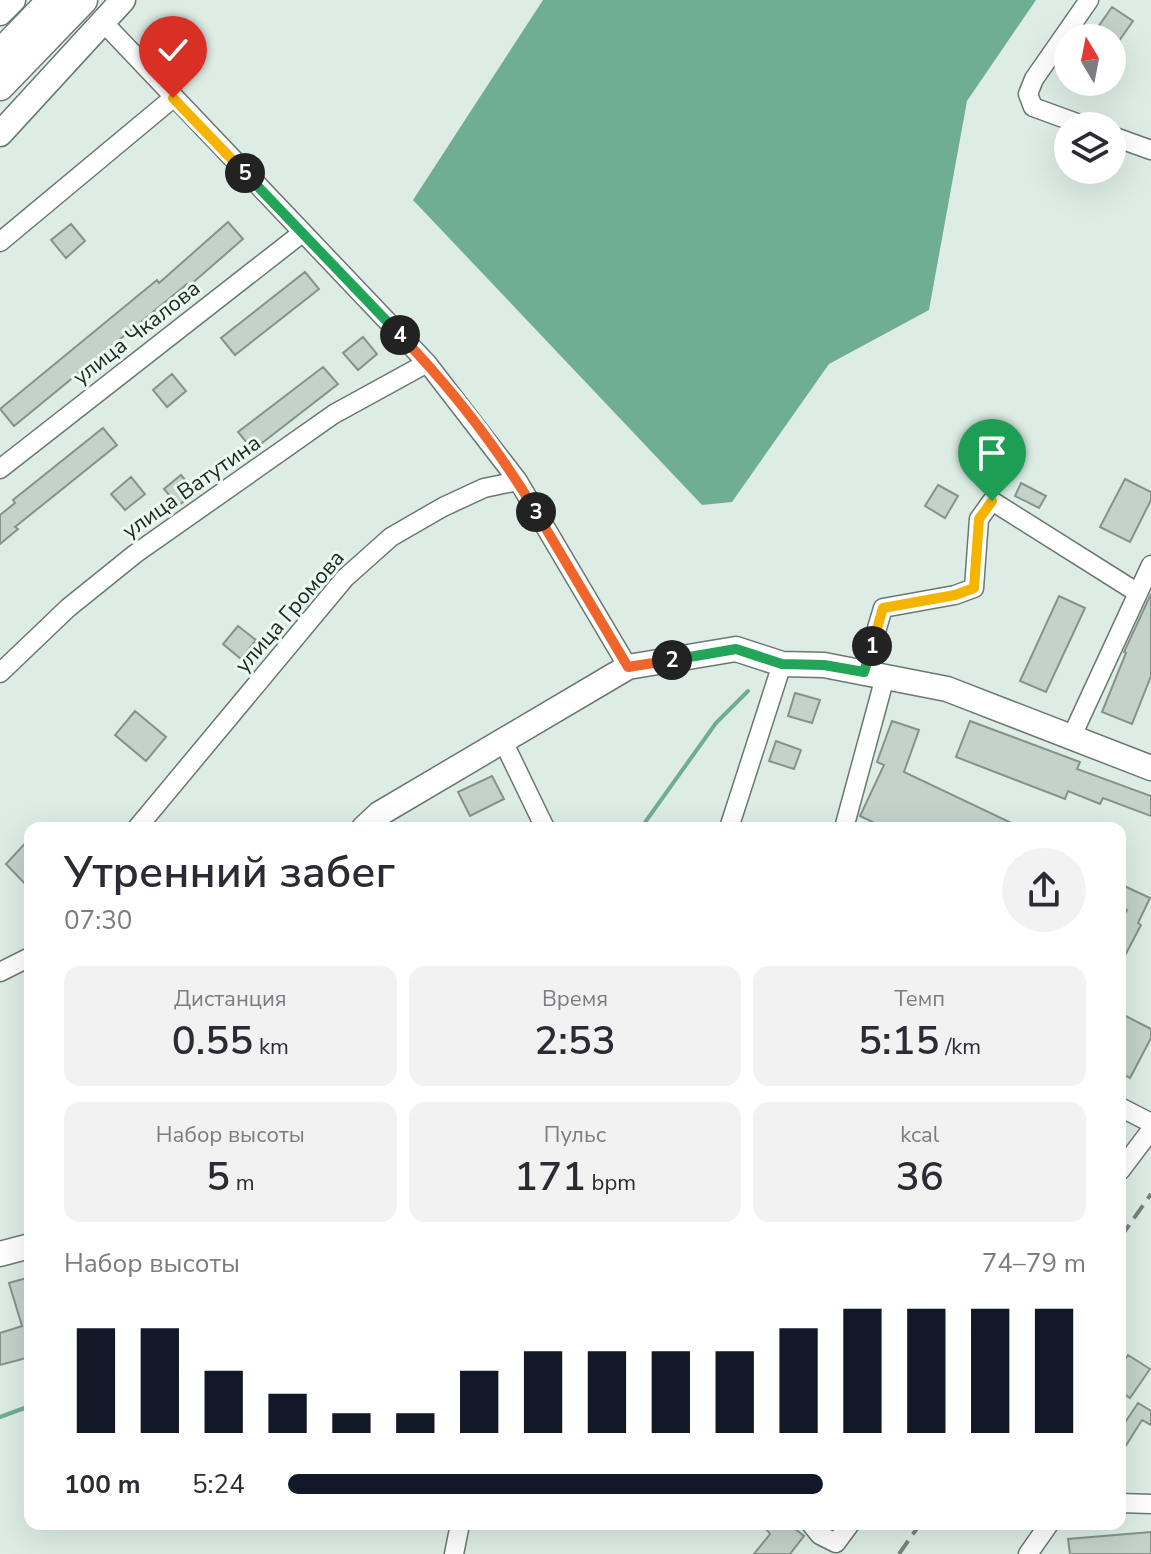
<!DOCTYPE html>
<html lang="ru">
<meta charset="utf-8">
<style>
body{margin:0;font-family:"Nunito Sans",sans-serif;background:#f2f2f3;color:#2b2b33;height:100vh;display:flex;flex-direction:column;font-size:30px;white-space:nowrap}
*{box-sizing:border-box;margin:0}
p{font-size:26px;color:#7c7c81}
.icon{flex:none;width:44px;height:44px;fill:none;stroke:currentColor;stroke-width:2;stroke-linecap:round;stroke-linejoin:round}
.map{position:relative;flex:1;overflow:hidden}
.sheet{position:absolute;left:24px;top:822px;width:1102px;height:708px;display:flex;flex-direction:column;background:#fff;border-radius:16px;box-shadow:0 8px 32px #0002}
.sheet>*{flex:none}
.needle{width:52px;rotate:350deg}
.tools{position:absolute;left:1054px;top:24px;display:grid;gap:16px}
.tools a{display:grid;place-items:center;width:72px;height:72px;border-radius:50%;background:#fff;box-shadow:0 8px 32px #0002;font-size:40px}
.pin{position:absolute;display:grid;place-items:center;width:68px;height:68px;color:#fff;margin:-82px -34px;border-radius:50% 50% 50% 0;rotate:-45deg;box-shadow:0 0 8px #0007}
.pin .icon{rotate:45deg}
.km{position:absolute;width:40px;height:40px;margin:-20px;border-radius:50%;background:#222;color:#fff;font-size:22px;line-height:40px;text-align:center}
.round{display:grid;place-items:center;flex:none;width:84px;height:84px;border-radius:42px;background:#f2f2f3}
.summary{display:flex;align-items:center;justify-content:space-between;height:136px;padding:0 40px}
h1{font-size:44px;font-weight:600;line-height:60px}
.figures{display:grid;grid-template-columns:repeat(3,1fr);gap:12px;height:136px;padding:8px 40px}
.figures div{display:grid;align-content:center;border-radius:16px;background:#f2f2f3;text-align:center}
.figures b{font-size:40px;font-weight:600}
.figures small{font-size:22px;font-weight:400}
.figures p{font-size:22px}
.chart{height:224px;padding:16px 40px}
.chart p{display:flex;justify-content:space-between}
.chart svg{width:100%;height:144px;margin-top:8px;stroke:#111827;stroke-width:6}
ul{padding:0 40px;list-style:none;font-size:26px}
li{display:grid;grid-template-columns:128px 96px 1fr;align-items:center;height:60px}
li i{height:20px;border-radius:10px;background:#111827}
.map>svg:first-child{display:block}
.water{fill:#70ae94}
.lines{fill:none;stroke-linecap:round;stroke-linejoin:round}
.stream{stroke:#70ae94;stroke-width:4}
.building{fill:#c3d2cb;stroke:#85938d;stroke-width:2}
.minor-casing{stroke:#6a7871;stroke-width:21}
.major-casing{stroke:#6a7871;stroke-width:27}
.highway-casing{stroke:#6a7871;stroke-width:31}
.minor{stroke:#fff;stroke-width:18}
.major{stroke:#fff;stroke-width:24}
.highway{stroke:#fff;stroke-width:28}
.rail{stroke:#78827d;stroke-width:4;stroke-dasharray:16 8;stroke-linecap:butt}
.split-1-casing{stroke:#fff;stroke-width:16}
.split-2-casing{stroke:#fff;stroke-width:16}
.split-3-casing{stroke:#fff;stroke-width:16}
.split-4-casing{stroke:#fff;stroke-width:16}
.split-5-casing{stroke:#fff;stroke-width:16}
.split-6-casing{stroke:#fff;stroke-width:16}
.split-1{stroke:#f5b400;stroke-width:10}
.split-2{stroke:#22a559;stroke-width:10}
.split-3{stroke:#f0652b;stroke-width:10}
.split-4{stroke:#f0652b;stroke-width:10}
.split-5{stroke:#22a559;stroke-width:10}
.split-6{stroke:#f5b400;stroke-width:10}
.labels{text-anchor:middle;stroke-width:6;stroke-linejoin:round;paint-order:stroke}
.street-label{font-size:22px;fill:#222825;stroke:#ebfaf2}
</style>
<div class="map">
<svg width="1151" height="1554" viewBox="0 0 1151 1554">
<rect width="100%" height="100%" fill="#ddede5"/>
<path class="water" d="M543,0H1036L967,101L929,310L829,364L732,502L702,505L413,200Z"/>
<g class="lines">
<path class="stream" d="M641,828L716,723L748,691
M0,1417L30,1406"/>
</g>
<path class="building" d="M1112,7L1133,21L1119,41L1098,27Z
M228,222L243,239L189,286L187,284L14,426L0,409L157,280L159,283Z
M71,224L85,241L66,258L51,240Z
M305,272L319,289L235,355L221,338Z
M363,337L377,354L358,370L343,353Z
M323,367L338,384L253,450L238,432Z
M172,374L186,391L167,407L153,390Z
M103,428L117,445L15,527L18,529L0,544V515L15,503L13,500Z
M984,451L1000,460L992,476L975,468Z
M181,475L195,492L178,506L164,489Z
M131,477L145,494L125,510L111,494Z
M1125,479L1151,492V500L1130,542L1100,527Z
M1021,483L1046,496L1039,508L1015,496Z
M938,485L958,496L945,518L925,506Z
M1151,594V676L1132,724L1102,712L1126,653L1124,652Z
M1059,596L1085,608L1046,692L1020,681Z
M238,626L256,640L241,659L223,644Z
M795,693L820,700L812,723L788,716Z
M135,711L166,737L146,761L115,735Z
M892,721L919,730L904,772L1022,828H885L860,816L884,765L877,762Z
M970,721L1080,762L1077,769L1151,796V816L1103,798L1100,804L1068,791L1065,799L956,757Z
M776,741L801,750L794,769L769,761Z
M492,776L504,799L470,816L458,792Z
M30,838V889L6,864Z
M1120,884L1150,898L1138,923L1141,925L1120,965V924L1127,910L1120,907Z
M1120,1013L1151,1029V1038L1130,1078L1120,1072Z
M30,1277V1357L0,1365V1333L22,1326L9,1283Z
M1128,1355L1150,1369L1130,1398L1120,1391V1366Z
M1138,1403L1151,1411V1425L1142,1420L1120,1455V1422L1124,1424Z
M762,1524H789L804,1536L790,1554H754L770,1534Z
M1151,1532V1554H1070L1068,1539Z"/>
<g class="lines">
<g class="minor-casing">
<path id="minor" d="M102,21L427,363L518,481L628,667
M1085,126L1033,107L1028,94L1034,79L1089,0
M1112,136L1151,150
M0,242L173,98
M0,469L302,233
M864,672L883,608L955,595L974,588L979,519L992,501L1138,593
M0,673L68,608L135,554L334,414L427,363
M1071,738L1151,565
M502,739L545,828
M137,828L345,578L391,537L443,507L484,488L518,481
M729,828L782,664
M844,828L885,677
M0,972L30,957
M1120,1107L1151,1123
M1120,1171L1151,1130
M1120,1503L1151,1504
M811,1524L820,1535L836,1543L850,1524
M454,1554L460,1524
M1028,1554L1049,1524"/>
</g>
<g class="major-casing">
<path id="major" d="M0,13L13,0
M0,134L123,0
M364,828L379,814L628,667L736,649L782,664L824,665L947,689L1151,768
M0,1254L30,1246"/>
</g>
<g class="highway-casing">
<path id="highway" d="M0,54L52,0
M0,86L83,0"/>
</g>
<use href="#minor" class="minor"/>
<use href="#major" class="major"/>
<use href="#highway" class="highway"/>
<path class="rail" d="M1120,1238L1151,1194
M899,1554L920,1524"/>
</g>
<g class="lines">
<g class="split-1-casing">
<path id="split-1" d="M872,646L883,608L955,595L974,588L979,519L992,501"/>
</g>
<g class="split-2-casing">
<path id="split-2" d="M672,660L736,649L782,664L824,665L864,672L872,646"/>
</g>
<g class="split-3-casing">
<path id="split-3" d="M536,512L628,667L672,660"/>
</g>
<g class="split-4-casing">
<path id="split-4" d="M400,335C451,388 499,450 536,512"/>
</g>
<g class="split-5-casing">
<path id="split-5" d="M245,173L400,335"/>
</g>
<g class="split-6-casing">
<path id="split-6" d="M173,98L245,173"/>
</g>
<use href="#split-1" class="split-1"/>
<use href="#split-2" class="split-2"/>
<use href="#split-3" class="split-3"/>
<use href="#split-4" class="split-4"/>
<use href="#split-5" class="split-5"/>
<use href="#split-6" class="split-6"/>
</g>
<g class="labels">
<g class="street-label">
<text transform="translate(136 332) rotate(-38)" y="8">улица Чкалова</text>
<text transform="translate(191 486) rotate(-35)" y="8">улица Ватутина</text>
<text transform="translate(289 611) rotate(-49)" y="8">улица Громова</text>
</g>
</g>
</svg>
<div class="tools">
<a><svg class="needle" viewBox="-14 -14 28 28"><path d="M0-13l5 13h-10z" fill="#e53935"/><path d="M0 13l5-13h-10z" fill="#7c7c81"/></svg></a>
<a><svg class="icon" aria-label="layers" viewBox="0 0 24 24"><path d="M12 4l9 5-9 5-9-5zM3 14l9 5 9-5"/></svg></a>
</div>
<div class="pin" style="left:992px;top:501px;background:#1e9e55"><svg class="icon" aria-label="arrive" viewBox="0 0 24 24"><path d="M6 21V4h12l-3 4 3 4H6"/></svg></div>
<div class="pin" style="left:173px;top:98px;background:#d93025"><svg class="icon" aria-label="check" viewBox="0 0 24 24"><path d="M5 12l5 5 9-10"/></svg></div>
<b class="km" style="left:872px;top:646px">1</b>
<b class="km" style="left:672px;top:660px">2</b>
<b class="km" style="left:536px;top:512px">3</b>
<b class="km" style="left:400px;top:335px">4</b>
<b class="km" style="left:245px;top:173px">5</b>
<section class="sheet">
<div class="summary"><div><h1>Утренний забег</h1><p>07:30</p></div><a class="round"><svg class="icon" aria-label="share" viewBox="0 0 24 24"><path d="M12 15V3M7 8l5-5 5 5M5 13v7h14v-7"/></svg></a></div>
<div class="figures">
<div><p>Дистанция</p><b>0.55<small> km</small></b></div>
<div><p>Время</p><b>2:53</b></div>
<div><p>Темп</p><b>5:15<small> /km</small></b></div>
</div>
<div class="figures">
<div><p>Набор высоты</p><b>5<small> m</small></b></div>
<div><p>Пульс</p><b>171<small> bpm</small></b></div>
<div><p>kcal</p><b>36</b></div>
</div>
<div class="chart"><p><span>Набор высоты</span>74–79 m</p>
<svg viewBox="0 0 160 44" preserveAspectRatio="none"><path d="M5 44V12M15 44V12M25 44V25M35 44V32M45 44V38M55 44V38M65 44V25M75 44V19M85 44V19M95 44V19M105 44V19M115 44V12M125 44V6M135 44V6M145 44V6M155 44V6"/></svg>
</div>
<ul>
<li><b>100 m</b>5:24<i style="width:67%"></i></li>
</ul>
</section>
</div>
